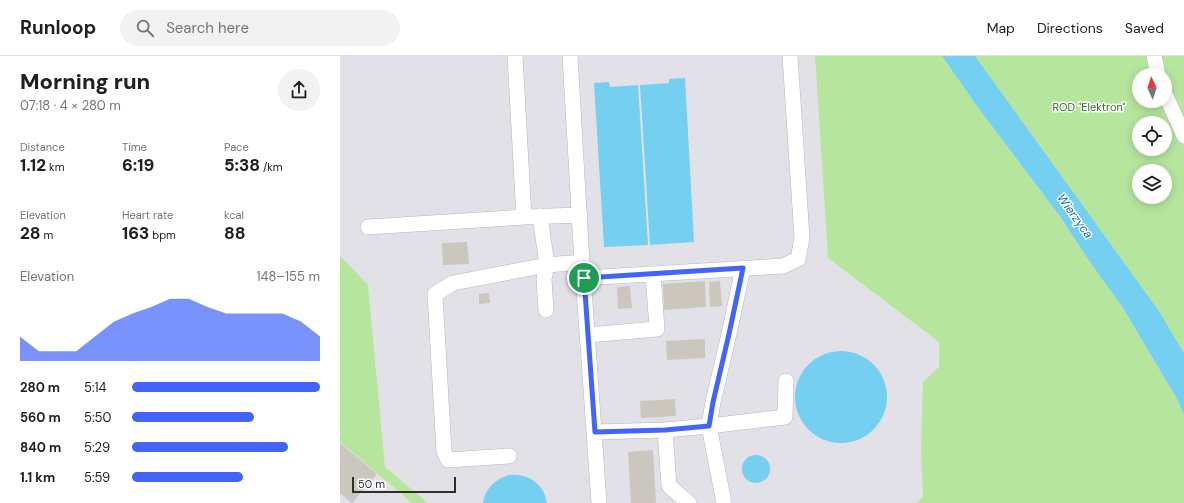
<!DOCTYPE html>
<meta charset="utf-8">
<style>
body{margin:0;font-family:"DM Sans",sans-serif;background:#f2f2f2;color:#202124;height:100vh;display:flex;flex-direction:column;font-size:15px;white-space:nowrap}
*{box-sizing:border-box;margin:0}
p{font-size:13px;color:#757577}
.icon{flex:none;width:22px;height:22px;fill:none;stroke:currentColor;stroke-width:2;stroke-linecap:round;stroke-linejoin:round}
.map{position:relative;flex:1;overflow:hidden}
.side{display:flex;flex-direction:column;background:#fff;width:340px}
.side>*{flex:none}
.needle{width:26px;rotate:356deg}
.buttons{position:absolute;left:792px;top:12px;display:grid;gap:8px}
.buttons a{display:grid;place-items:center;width:40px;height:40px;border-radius:50%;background:#fff;box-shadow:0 2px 10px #0003;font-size:20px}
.scale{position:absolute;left:12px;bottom:10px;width:104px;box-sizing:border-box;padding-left:4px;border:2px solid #2e2e2e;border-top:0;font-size:11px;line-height:14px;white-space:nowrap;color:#2e2e2e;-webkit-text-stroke:3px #fff;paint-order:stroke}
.pin{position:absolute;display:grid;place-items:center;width:34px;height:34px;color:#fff;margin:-17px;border:2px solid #fff;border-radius:50%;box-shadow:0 1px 4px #0007}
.round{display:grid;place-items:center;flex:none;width:42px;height:42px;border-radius:21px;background:#f2f2f2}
.head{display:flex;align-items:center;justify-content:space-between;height:68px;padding:0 20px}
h1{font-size:22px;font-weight:800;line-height:30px}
.metrics{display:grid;grid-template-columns:repeat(3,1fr);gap:6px;height:68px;padding:4px 20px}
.metrics div{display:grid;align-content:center}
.metrics b{font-size:17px;font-weight:800}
.metrics small{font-size:11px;font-weight:400}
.metrics p{font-size:11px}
.chart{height:112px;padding:8px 20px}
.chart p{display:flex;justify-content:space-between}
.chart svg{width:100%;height:72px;margin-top:4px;fill:#4264fb;opacity:.7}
ul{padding:0 20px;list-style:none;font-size:13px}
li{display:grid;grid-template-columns:64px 48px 1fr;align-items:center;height:30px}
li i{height:10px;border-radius:5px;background:#4264fb}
header{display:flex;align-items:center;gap:24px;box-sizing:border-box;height:56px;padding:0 20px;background:#fff;border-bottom:1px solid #e0e0e0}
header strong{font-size:19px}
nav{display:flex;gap:22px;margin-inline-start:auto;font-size:14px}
.search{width:280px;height:36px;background:#f2f2f2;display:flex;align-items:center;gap:10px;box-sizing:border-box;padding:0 14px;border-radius:22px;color:#757577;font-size:15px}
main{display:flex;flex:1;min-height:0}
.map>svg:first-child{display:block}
.industrial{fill:#e3e1e8}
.green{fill:#b6e59e;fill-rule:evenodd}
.water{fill:#75cff0}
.building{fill:#cbc7bf}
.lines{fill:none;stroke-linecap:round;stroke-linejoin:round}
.minor-casing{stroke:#b4b7c1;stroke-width:16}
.minor{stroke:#fff;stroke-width:15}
.route-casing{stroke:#fff;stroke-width:8}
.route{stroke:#4264fb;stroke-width:5}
.labels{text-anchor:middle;stroke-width:3;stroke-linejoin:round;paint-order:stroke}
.park-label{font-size:11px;fill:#2c6e1b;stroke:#fff}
.water-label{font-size:12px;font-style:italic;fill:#0d6fa3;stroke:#fff}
</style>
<header>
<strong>Runloop</strong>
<div class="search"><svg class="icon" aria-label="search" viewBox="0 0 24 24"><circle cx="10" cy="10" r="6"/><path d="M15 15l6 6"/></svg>Search here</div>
<nav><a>Map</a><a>Directions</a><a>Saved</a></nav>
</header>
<main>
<section class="side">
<div class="head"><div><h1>Morning run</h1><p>07:18 · 4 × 280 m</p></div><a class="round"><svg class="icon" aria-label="share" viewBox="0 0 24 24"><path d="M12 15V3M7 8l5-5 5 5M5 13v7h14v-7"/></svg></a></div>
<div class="metrics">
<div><p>Distance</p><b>1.12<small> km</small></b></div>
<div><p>Time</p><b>6:19</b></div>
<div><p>Pace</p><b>5:38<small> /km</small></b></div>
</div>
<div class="metrics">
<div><p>Elevation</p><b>28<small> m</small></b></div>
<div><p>Heart rate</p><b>163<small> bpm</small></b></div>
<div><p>kcal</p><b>88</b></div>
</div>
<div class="chart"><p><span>Elevation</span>148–155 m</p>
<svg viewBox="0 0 160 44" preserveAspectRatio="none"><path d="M0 44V29L10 38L20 38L30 38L40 29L50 20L60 15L70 11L80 6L90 6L100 11L110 15L120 15L130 15L140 15L150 20L160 29V44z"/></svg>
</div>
<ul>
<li><b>280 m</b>5:14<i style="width:100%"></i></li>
<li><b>560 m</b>5:50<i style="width:65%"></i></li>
<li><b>840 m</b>5:29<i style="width:83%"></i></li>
<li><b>1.1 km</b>5:59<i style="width:59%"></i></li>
</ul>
</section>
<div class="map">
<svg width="844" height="447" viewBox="0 0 844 447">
<rect width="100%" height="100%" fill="#efe9e1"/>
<path class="industrial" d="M0,0H475L488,202L599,286L603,415L577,447H88L45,411L28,229L0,200Z
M0,386L72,447H0Z"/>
<path class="green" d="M475,0H602L639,53L719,159L750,206L783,252L837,343L844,359V447H577L583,440L581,394L583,326L599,311V286L488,202Z
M635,0H844V297L819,255ZM799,19H825V45H799ZM799,67H825V93H799ZM799,115H825V141H799Z
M0,200L28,229L45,411L88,447H72L0,386Z"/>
<path class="water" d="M602,0H635L819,255L844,297V359L837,343L783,252L750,206L719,159L639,53Z
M345,22L354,186L310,189L300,29L329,27V23Z
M269,26L270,31L298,29L308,189L264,191L254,27Z
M455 341a46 46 0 1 1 92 0a46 46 0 1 1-92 0Z
M402 413a14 14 0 1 1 28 0a14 14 0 1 1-28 0Z
M169,419C187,417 204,427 207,447H143C145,433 155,423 169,419Z"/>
<path class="building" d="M127,186L129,208L103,209L102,187Z
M365,225L366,251L324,254L323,228Z
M380,225L382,250L370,251L369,226Z
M290,230L292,252L278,253L277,231Z
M149,237L150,247L139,248V238Z
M365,283V302L327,304L326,285Z
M335,343L336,360L301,362L300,345Z
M0,387L37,418L12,447L0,437Z
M313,394L316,447H291L288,396Z"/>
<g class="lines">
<g class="minor-casing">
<path id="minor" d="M175,0L184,161
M230,0L241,190L259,447
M814,0L818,19
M825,38L844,80
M200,160L207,209L204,223L206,254
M28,171L184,161L240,159
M403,212L389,278L373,346L369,370L445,361L446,325
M244,222L443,210L458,203L462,182L450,0
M248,279L317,273L313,218
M325,374L369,370L384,447
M255,376L325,374L329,430L349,447
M169,400L108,404L104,396L95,238L113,227L207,209L242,206"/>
</g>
<use href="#minor" class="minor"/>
</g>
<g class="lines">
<g class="route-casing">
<path id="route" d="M403,212L389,278L373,346L369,370L325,374L255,376L244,222Z"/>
</g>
<use href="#route" class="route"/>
</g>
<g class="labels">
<g class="park-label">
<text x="749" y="55">ROD "Elektron"</text>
</g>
<g class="water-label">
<text transform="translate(735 160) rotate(54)" y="4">Wierzyca</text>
</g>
</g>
</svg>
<div class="buttons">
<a><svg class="needle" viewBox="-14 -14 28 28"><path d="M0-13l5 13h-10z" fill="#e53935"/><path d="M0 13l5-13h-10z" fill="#757577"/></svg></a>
<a><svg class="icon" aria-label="locate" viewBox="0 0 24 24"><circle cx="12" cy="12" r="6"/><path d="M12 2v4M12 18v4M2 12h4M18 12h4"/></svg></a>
<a><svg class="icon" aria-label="layers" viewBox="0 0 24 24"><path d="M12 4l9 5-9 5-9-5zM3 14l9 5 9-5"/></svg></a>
</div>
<div class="scale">50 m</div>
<div class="pin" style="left:244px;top:222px;background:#1e9e55"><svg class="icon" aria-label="arrive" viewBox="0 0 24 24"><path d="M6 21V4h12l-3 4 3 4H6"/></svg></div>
</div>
</main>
